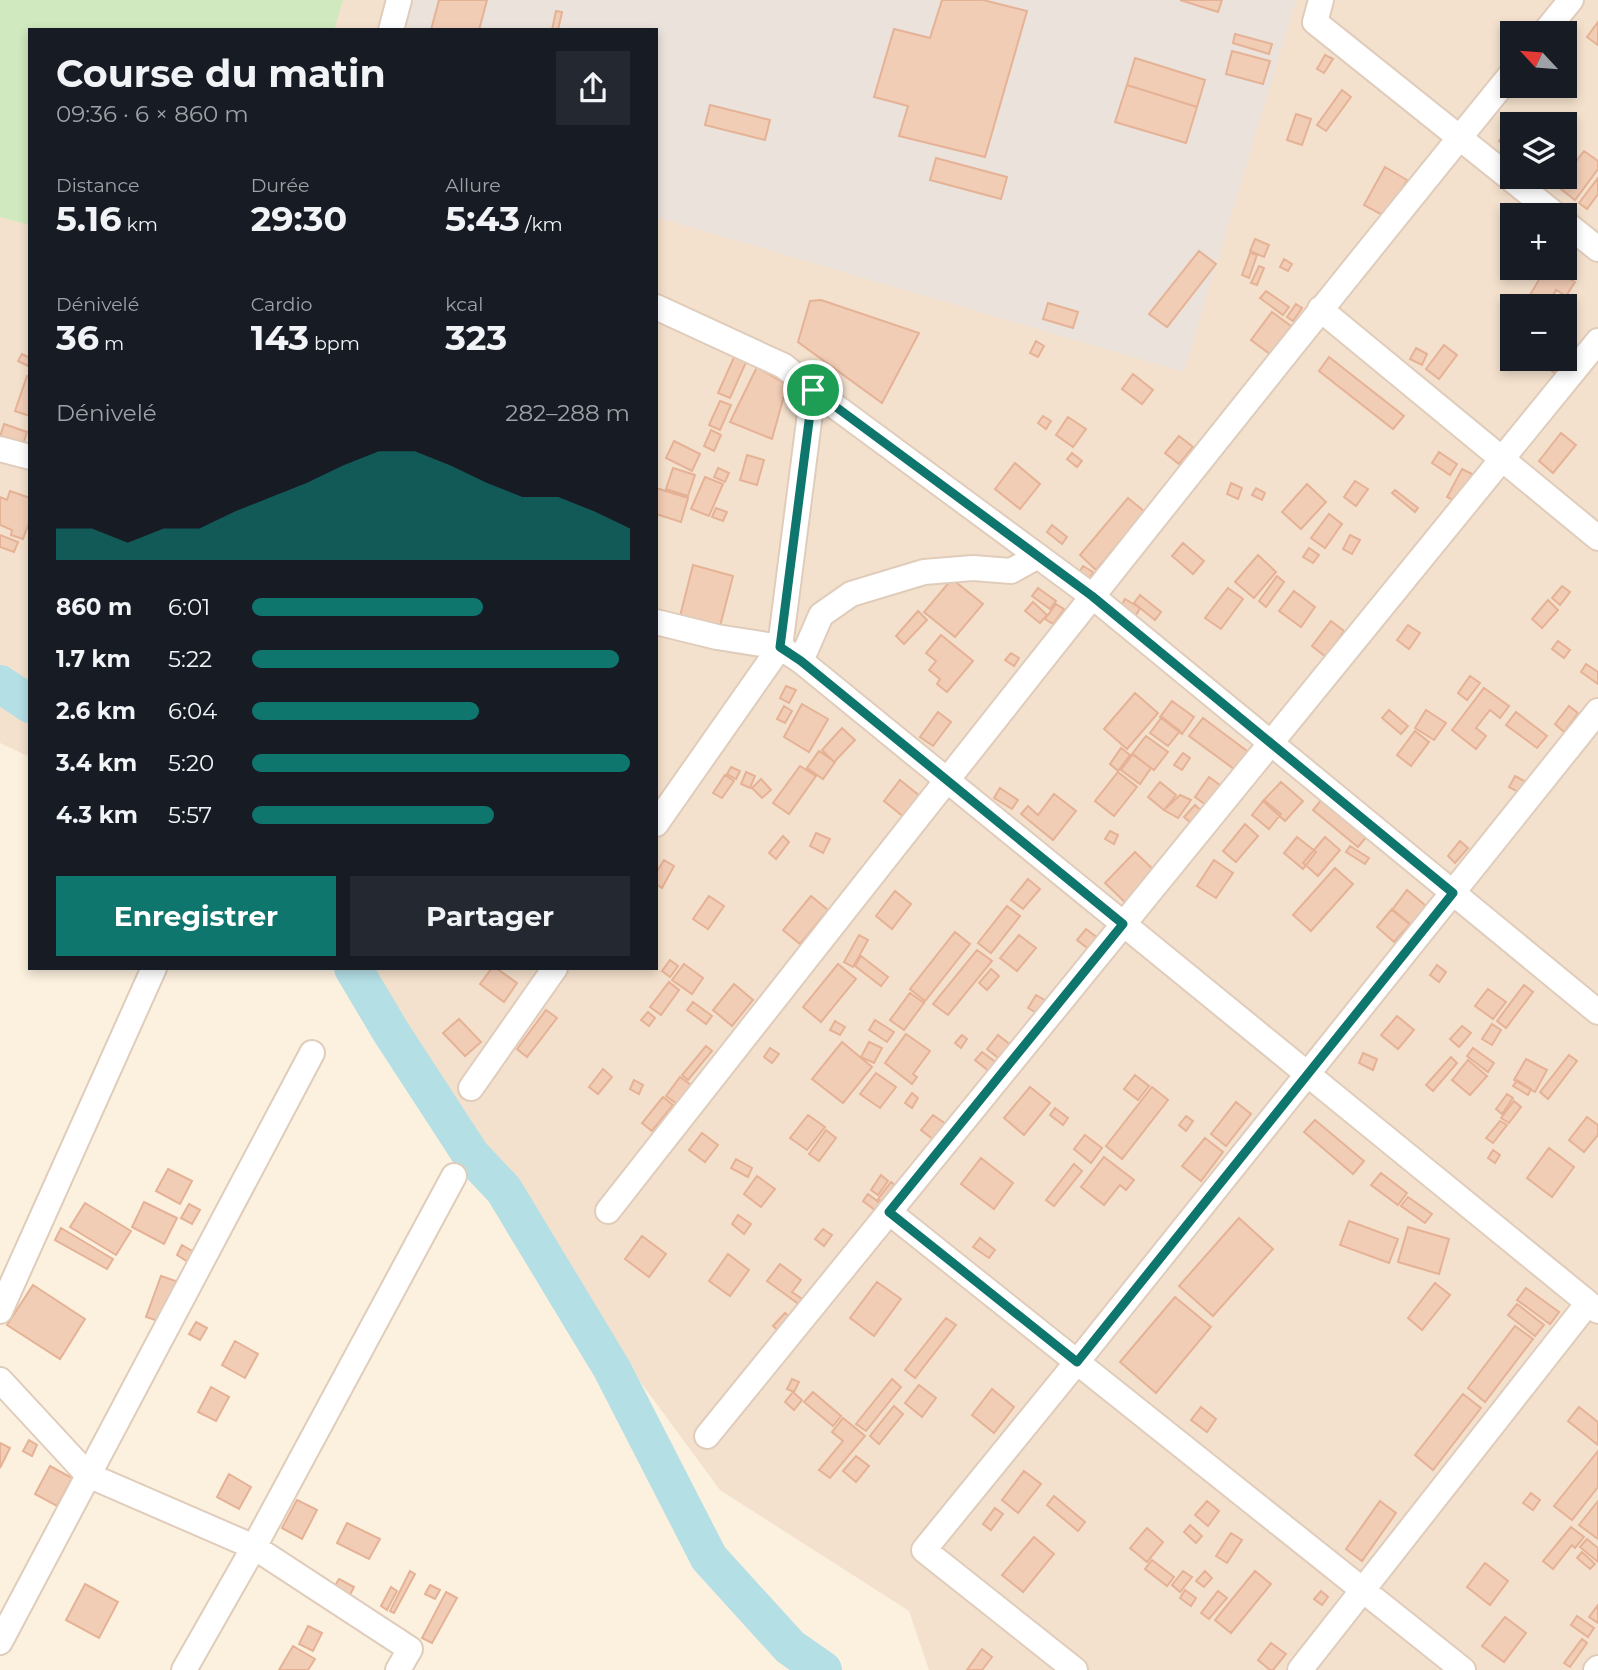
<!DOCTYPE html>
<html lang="fr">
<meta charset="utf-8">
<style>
body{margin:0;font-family:Montserrat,sans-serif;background:#242831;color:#f1f3f6;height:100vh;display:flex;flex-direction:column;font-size:26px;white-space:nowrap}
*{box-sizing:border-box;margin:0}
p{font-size:23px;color:#9ea1a6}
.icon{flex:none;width:38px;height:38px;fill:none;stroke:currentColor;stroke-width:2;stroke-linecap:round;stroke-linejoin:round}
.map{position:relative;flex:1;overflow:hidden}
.details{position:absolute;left:28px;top:28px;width:630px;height:942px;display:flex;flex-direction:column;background:#171b24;border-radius:0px;box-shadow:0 4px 10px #0003}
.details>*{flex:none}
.needle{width:46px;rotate:296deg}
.fabs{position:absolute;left:1500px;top:21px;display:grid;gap:14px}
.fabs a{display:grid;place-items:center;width:77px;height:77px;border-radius:0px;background:#171b24;box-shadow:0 4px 10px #0003;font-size:35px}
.pin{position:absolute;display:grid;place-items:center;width:60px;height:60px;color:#fff;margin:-30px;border:4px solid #fff;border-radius:50%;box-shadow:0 2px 7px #0007}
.round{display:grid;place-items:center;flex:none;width:74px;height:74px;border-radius:0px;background:#242831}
.overview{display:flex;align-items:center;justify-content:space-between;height:119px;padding:0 28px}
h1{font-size:38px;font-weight:700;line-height:52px}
.figures{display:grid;grid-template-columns:repeat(3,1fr);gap:10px;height:119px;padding:7px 28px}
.figures div{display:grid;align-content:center}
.figures b{font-size:35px;font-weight:700}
.figures small{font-size:19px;font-weight:400}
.figures p{font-size:19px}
.chart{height:196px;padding:14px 28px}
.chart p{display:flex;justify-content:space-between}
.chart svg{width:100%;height:126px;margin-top:7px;fill:#0f766e;opacity:.7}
.cta{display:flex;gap:14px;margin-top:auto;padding:14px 28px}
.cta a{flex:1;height:80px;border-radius:0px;background:#0f766e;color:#fff;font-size:28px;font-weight:700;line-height:80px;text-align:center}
.cta a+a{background:#242831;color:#f1f3f6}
ul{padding:0 28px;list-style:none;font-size:23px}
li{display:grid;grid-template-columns:112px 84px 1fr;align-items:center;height:52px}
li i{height:18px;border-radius:9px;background:#0f766e}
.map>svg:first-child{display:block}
.residential{fill:#f4e1cd;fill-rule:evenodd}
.industrial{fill:#eae2db}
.green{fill:#d0e9be}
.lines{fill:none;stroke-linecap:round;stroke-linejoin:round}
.river{stroke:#b4dfe5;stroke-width:38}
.building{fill:#f2cdb6;stroke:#e5b296;stroke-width:2}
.minor-casing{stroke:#e0ccbb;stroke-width:28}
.minor{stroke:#fff;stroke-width:24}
.route-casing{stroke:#fff;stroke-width:14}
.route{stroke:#0f766e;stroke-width:9}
</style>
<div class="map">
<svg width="1598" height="1670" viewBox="0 0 1598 1670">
<rect width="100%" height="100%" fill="#fcf0df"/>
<path class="residential" d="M0,0H1598V1670H929L909,1611L720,1490L336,968H656V30H30V757L0,743ZM1512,33H1564V86H1512ZM1512,124H1564V177H1512ZM1512,215H1564V268H1512ZM1512,306H1564V359H1512Z"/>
<path class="industrial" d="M412,0H1296L1184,372L656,217V30H404Z"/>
<path class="green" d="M0,0H343L334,30H30V225L0,217Z"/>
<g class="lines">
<path class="river" d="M0,684L30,704
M353,968L391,1032L471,1155L504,1190L612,1369L709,1558L790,1647L823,1670"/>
</g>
<path class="building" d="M439,0H487L479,30H431Z
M942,0H983L1027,11L985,157L899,136L908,106L874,97L894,29L930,38Z
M1180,0H1222L1218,12Z
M556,11L562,12L558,30H552Z
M1598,22V45L1587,37Z
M1235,34L1272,44L1269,54L1233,43Z
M1232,51L1270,61L1263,84L1226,74Z
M1325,55L1333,59L1324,73L1317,69Z
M1135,58L1205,80L1197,107L1127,85Z
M1127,85L1197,107L1186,143L1115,122Z
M1342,90L1351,97L1326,131L1317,125Z
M710,105L770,120L765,140L705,125Z
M1296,114L1311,119L1302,145L1287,140Z
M1511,125L1512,142L1508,148L1499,141Z
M1584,151L1598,161V169L1575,200L1557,186Z
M936,158L1007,177L1001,199L930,180Z
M1385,167L1407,180L1386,217L1364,205Z
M1598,178V194L1587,209L1579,203Z
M1255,239L1269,245L1264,257L1250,251Z
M1199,251L1216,264L1167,327L1149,314Z
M1250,253L1257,255L1249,278L1242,275Z
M1284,259L1292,264L1288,271L1280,267Z
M1259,266L1264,268L1257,285L1251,283Z
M1532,268H1551L1575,282L1566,296L1556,290L1547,306H1533L1526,302L1540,278L1529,272Z
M1266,291L1289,307L1283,315L1260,298Z
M821,300L919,333L882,403L798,342L810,301Z
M1048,303L1078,312L1073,328L1043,319Z
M1296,304L1302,308L1293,321L1287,317Z
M1272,312L1291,326L1270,354L1251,340Z
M1036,341L1044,346L1038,357L1030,353Z
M1444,345L1457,355L1439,379L1426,369Z
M1416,348L1427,354L1422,365L1410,359Z
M22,354L30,358L28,366L18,361Z
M735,355L747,360L730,398L718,393Z
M1329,357L1404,416L1393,429L1319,371Z
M1538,359H1558L1564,363L1556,374L1537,360Z
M757,367L787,385L772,439L730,422Z
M1133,374L1153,390L1142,404L1122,389Z
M27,376L30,377V416L15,411Z
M720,401L731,405L720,430L709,425Z
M1043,416L1051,421L1046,429L1038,423Z
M1068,417L1086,429L1073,447L1056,435Z
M4,424L27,432L23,445L0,437Z
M711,430L721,435L714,451L704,446Z
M1561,433L1576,445L1553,473L1539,461Z
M1179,436L1193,447L1179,464L1165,453Z
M674,441L700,454L692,471L666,458Z
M1439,452L1457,464L1450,475L1432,463Z
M1072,453L1082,461L1077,467L1067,459Z
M747,455L764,460L757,485L740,480Z
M1015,463L1040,484L1020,509L995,489Z
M673,468L695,475L688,496L666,489Z
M718,468L729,473L725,482L714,477Z
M1462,469L1472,474L1457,502L1447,497Z
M705,477L723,484L709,516L691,509Z
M1355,481L1368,489L1356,506L1344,497Z
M1231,483L1242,488L1238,499L1227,494Z
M1307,484L1326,502L1301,529L1282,512Z
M656,488L688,498L681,522L656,514Z
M1256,488L1265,493L1262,500L1252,495Z
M1395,490L1418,508L1415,512L1392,493Z
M10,491L30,498V520L23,539L11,535L12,530L0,525V497L7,500Z
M1128,498L1145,512L1096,570L1080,555Z
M716,508L727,512L723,521L712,517Z
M1329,514L1342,524L1325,548L1311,538Z
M1052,525L1067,537L1062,544L1047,532Z
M0,535L18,542L14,552L0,547Z
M1350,535L1360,540L1352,554L1343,549Z
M1183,543L1204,561L1193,574L1172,556Z
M1309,548L1319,555L1313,563L1303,557Z
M1258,555L1276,572L1254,598L1235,582Z
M693,565L733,576L719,630L679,620Z
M1083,566L1093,572L1088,581L1078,575Z
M1277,576L1284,582L1266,607L1259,601Z
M952,579L983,604L955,637L924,612Z
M1562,586L1570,592L1560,605L1552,598Z
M1038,588L1056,601L1050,609L1032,596Z
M1228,588L1243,599L1221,629L1205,618Z
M1294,591L1315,607L1301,627L1279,611Z
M1140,595L1161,612L1155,620L1134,603Z
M1125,599L1140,608L1135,617L1120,608Z
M1548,600L1558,610L1542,628L1532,619Z
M1033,602L1047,615L1040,623L1025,611Z
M1056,604L1064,609L1053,624L1045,619Z
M918,611L927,620L904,644L896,636Z
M1331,621L1344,631L1326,657L1312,646Z
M1408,625L1420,633L1409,649L1397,640Z
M941,635L973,661L947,692L937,684L940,679L929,670L936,661L926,653Z
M1558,641L1570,650L1564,658L1552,649Z
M1011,653L1019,658L1014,666L1005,660Z
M1586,664L1598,672V684L1581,672Z
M1470,676L1480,683L1467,700L1458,693Z
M786,686L796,690L789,703L780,698Z
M1484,688L1509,706L1500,718L1490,710L1476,728L1486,736L1476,749L1452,730Z
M1135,693L1158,713L1127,749L1104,729Z
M1172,701L1194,717L1182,734L1160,717Z
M802,704L828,719L809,752L784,737Z
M784,706L792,711L785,723L777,719Z
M1569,706L1578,713L1564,732L1555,724Z
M1389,710L1408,726L1401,734L1382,718Z
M1426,710L1446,723L1434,740L1415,728Z
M938,712L951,722L933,746L920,737Z
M1516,712L1547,736L1537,748L1506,725Z
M1162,717L1180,731L1168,746L1150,733Z
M1203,718L1251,754L1238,772L1189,736Z
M842,728L855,740L834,762L822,750Z
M1415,731L1429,742L1411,766L1397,755Z
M1146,736L1168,752L1154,770L1132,754Z
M1121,748L1130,755L1118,771L1110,764Z
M819,751L835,762L823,779L807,768Z
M1183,753L1190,758L1182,770L1174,765Z
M1133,754L1151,768L1140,784L1121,770Z
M800,766L816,776L789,814L773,803Z
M731,767L740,771L736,779L727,774Z
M746,772L755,776L750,788L741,784Z
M1118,772L1137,787L1114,816L1095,801Z
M725,775L734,781L722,798L713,793Z
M1515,776L1526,782L1520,793L1509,787Z
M1209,777L1224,788L1210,808L1195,797Z
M761,779L771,790L762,798L752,788Z
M900,780L920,796L904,817L884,801Z
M1160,782L1176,795L1164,810L1148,797Z
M1281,782L1303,801L1285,821L1263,801Z
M1000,788L1018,800L1012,809L994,798Z
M1327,793L1373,829L1358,847L1313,810Z
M1054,794L1076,811L1053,840L1021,814L1028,806L1038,815Z
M1180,795L1191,800L1178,818L1164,810Z
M1264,800L1281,814L1269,829L1252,815Z
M1195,805L1207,816L1197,828L1184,817Z
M1245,824L1258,836L1236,862L1223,851Z
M1110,831L1118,835L1114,844L1105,839Z
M816,833L830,839L823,853L810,846Z
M783,836L789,842L776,859L769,853Z
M1297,837L1316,852L1303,869L1284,853Z
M1325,837L1340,850L1318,876L1303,863Z
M1460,841L1468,848L1455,863L1448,856Z
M1350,846L1369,858L1365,864L1346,852Z
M1135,852L1158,874L1128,905L1105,883Z
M664,860L674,866L662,888L656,884V873Z
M1214,860L1233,873L1216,898L1197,886Z
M1335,868L1353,884L1311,931L1293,915Z
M1028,879L1040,889L1023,909L1011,900Z
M1407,890L1426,906L1411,925L1392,910Z
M895,891L911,904L892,929L876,916Z
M709,896L724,906L708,929L693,919Z
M811,896L828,910L800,944L783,930Z
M1007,906L1020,916L991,953L978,943Z
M1392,909L1410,924L1394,942L1377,927Z
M1086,929L1099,939L1090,950L1077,940Z
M955,932L970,944L925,1001L910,989Z
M859,935L868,940L853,967L844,962Z
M1019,935L1036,948L1017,971L1000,958Z
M977,950L992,961L948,1015L933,1004Z
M861,956L888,977L881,986L855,966Z
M670,960L678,966L670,977L662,971Z
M684,964L703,978L692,994L672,980Z
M838,964L856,979L821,1022L803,1007Z
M1437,965L1446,972L1439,982L1430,975Z
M492,968H496L517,983L504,1002L480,984Z
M991,969L999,976L987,990L979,983Z
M669,982L679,990L661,1015L650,1007Z
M734,984L753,1000L732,1026L713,1010Z
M1524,985L1533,992L1506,1028L1497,1021Z
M1488,989L1506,1002L1493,1019L1475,1006Z
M910,993L924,1003L904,1030L890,1020Z
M1036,995L1050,1003L1042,1016L1028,1008Z
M693,1002L712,1016L706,1024L687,1010Z
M546,1010L557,1018L527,1057L517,1049Z
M648,1012L655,1018L649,1026L641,1020Z
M1397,1016L1414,1030L1398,1049L1381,1035Z
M459,1019L481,1042L465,1056L443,1033Z
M875,1020L894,1032L887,1042L869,1030Z
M835,1021L845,1027L840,1035L830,1030Z
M1492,1024L1501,1030L1492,1045L1482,1039Z
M1462,1026L1471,1033L1459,1047L1450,1039Z
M906,1034L930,1051L913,1074L917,1077L912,1084L885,1063Z
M962,1035L967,1039L961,1048L955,1043Z
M998,1035L1012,1046L1001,1060L987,1049Z
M842,1042L872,1067L843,1103L812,1079Z
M869,1042L882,1048L874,1063L861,1057Z
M706,1046L712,1051L688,1080L682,1075Z
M770,1048L779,1054L772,1063L764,1057Z
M1473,1048L1494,1063L1488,1072L1467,1056Z
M982,1052L997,1063L990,1072L975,1060Z
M1363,1053L1377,1059L1373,1070L1359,1063Z
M1569,1055L1577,1061L1548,1099L1540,1092Z
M1451,1057L1457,1063L1433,1091L1426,1085Z
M1526,1059L1547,1070L1535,1092L1514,1080Z
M1468,1060L1487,1076L1470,1095L1452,1080Z
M603,1069L612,1077L598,1094L589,1087Z
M876,1073L896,1087L880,1108L860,1094Z
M1135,1075L1149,1086L1138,1100L1124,1089Z
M680,1077L691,1085L677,1104L666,1096Z
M634,1080L643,1085L639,1094L630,1089Z
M1517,1080L1531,1089L1528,1095L1513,1086Z
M1030,1087L1050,1103L1024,1135L1004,1118Z
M1152,1087L1168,1100L1122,1159L1106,1146Z
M912,1093L918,1098L912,1108L905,1103Z
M1507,1094L1513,1098L1502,1114L1496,1109Z
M663,1097L673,1105L652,1131L642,1123Z
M1514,1101L1521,1107L1509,1123L1501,1118Z
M1236,1102L1251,1114L1226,1146L1211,1134Z
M1055,1108L1068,1118L1063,1125L1050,1115Z
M808,1115L825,1127L807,1150L790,1138Z
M933,1115L946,1124L934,1140L921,1130Z
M1186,1116L1193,1121L1186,1131L1179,1125Z
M1587,1117L1598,1125V1135L1584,1152L1569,1140Z
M1315,1120L1364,1161L1353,1174L1304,1132Z
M1500,1121L1507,1125L1493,1143L1486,1138Z
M826,1130L836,1138L819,1161L809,1154Z
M702,1133L718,1145L705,1162L689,1150Z
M1085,1135L1102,1148L1091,1163L1074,1149Z
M1205,1138L1223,1152L1201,1181L1182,1166Z
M1549,1148L1574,1167L1552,1197L1527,1178Z
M1493,1150L1500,1155L1495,1163L1488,1158Z
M1104,1157L1134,1180L1126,1190L1120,1185L1104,1205L1081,1187Z
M981,1158L1013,1183L994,1209L961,1184Z
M736,1159L752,1168L748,1177L731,1168Z
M1074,1164L1082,1171L1054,1206L1046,1200Z
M168,1169L192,1181L180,1204L156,1191Z
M1381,1173L1407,1193L1398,1205L1371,1185Z
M881,1175L888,1181L878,1195L871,1190Z
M757,1176L775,1189L761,1207L744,1194Z
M891,1182L899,1189L887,1205L878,1199Z
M868,1194L885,1207L880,1214L863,1201Z
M1408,1197L1432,1214L1425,1223L1401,1206Z
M144,1202L177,1218L164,1244L132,1227Z
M85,1203L131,1231L116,1255L70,1227Z
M189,1204L200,1210L192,1224L181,1218Z
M738,1215L751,1224L744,1234L732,1224Z
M1239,1218L1273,1249L1213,1316L1179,1286Z
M1349,1221L1398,1239L1389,1263L1340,1245Z
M1408,1227L1449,1239L1439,1274L1398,1262Z
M61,1228L113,1259L107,1269L55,1240Z
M823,1229L832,1235L824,1246L815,1239Z
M642,1236L666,1254L649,1277L625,1259Z
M980,1238L995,1250L989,1258L973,1247Z
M182,1245L194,1252L188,1262L177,1255Z
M728,1254L749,1270L730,1296L709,1281Z
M780,1264L801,1280L792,1292L808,1303L804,1308L767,1281Z
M161,1276L176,1281L161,1322L146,1317Z
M877,1282L901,1299L874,1336L850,1318Z
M1435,1283L1450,1295L1422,1330L1408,1318Z
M33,1285L85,1319L60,1359L7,1325Z
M1526,1288L1559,1312L1550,1324L1517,1300Z
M1175,1297L1211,1327L1156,1393L1120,1362Z
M1517,1304L1544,1325L1535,1336L1508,1315Z
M785,1313L791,1318L780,1332L773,1326Z
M946,1318L956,1325L915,1378L905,1370Z
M196,1322L207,1328L200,1340L189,1334Z
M1515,1326L1533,1339L1485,1402L1468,1388Z
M235,1341L258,1354L245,1378L222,1365Z
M792,1379L799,1382L794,1392L787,1389Z
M892,1379L901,1387L866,1431L856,1424Z
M919,1385L936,1398L922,1417L905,1403Z
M211,1387L229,1397L216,1421L198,1412Z
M992,1389L1014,1407L994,1433L972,1415Z
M793,1392L802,1400L794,1410L785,1402Z
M813,1392L841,1416L833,1426L804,1402Z
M1463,1394L1481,1408L1433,1470L1415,1455Z
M894,1406L903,1414L879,1444L870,1436Z
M1201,1407L1216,1419L1207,1432L1191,1420Z
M1579,1407L1598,1422V1445L1568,1421Z
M843,1418L865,1436L830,1478L819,1470L843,1441L832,1432Z
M29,1440L37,1445L32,1456L23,1451Z
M0,1443L10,1448L0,1468Z
M1598,1451V1487L1572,1520L1554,1506Z
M856,1456L869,1466L856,1482L843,1471Z
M50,1466L72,1478L57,1506L35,1494Z
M1024,1471L1041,1484L1018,1513L1002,1500Z
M229,1474L251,1487L239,1509L217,1497Z
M1531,1493L1540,1500L1533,1510L1523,1503Z
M1054,1496L1085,1522L1078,1531L1047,1505Z
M297,1500L317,1510L302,1539L282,1528Z
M1207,1501L1219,1511L1208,1526L1195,1515Z
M1380,1501L1396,1513L1362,1561L1346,1549Z
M1598,1501V1539L1579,1525Z
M995,1508L1003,1514L991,1530L983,1524Z
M347,1523L380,1539L369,1559L337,1543Z
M1190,1525L1202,1536L1196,1543L1184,1532Z
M1571,1527L1584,1537L1575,1548L1572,1545L1553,1569L1543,1561Z
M1147,1528L1163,1542L1147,1562L1130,1548Z
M1231,1533L1242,1540L1227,1563L1216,1556Z
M1034,1537L1054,1554L1023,1592L1002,1575Z
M1587,1539L1598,1548V1562L1580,1547Z
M1582,1552L1595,1564L1590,1569L1577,1558Z
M1152,1560L1174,1577L1167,1586L1145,1569Z
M1485,1563L1508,1581L1490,1605L1467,1587Z
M410,1571L415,1574L394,1613L390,1611Z
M1183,1571L1192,1577L1180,1592L1172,1585Z
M1205,1571L1212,1578L1204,1587L1196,1581Z
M1255,1571L1271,1584L1231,1633L1215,1620Z
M339,1579L354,1587L349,1597L333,1589Z
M85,1584L118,1602L99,1638L66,1620Z
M430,1585L440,1590L435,1599L425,1594Z
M391,1587L397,1591L387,1610L381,1606Z
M1185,1590L1196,1598L1191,1606L1180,1598Z
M1218,1591L1227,1598L1209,1619L1201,1613Z
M1321,1591L1328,1597L1322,1605L1314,1599Z
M446,1592L457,1598L432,1643L422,1638Z
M1598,1605V1623L1589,1617Z
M1577,1616L1594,1628L1588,1637L1571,1625Z
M1505,1617L1526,1633L1504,1662L1482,1646Z
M308,1626L322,1633L313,1651L299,1644Z
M1582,1639L1587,1643L1570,1667L1564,1663Z
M1271,1643L1286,1654L1273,1670H1270L1258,1660Z
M293,1646L315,1659L308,1670H279Z
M982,1649L992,1657L982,1670H967Z"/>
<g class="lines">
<g class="minor-casing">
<path id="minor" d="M1321,0L1315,22L1556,215
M391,30L399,0
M1544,33L1571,0
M1564,222L1598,249
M656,307L784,366L813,390L1092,596L1598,1012
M1320,309L1598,538
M0,449L30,457
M656,622L717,637L780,647L801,661L1598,1311
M801,661L821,615L851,594L924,572L973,568L1011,571L1038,556
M656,824L780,647L813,390
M471,1088L555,968
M608,1211C907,830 1207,449 1512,73
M889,1212L1463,1670
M0,1311L154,968
M0,1380L88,1475L254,1547L410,1649L398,1670
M707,1436L1598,341
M0,1642L312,1053
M184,1670L254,1547L454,1176
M1075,1670L924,1550L1077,1362L1598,711
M1300,1670L1588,1303
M1596,1670L1598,1668"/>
</g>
<use href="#minor" class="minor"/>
</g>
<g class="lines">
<g class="route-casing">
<path id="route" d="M813,390L1092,596L1453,893L1077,1362L889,1212L1123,924L801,661L780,647Z"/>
</g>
<use href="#route" class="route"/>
</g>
</svg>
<div class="fabs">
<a><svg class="needle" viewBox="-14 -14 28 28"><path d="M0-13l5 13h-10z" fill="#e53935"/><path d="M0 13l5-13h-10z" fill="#9ea1a6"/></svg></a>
<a><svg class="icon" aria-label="layers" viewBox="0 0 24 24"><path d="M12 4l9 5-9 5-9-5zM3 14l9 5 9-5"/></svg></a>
<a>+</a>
<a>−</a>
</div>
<div class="pin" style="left:813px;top:390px;background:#1e9e55"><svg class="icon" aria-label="arrive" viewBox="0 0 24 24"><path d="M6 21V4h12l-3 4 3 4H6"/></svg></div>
<section class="details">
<div class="overview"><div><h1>Course du matin</h1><p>09:36 · 6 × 860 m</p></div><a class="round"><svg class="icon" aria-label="share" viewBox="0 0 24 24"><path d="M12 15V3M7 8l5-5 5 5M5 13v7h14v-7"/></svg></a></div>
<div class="figures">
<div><p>Distance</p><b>5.16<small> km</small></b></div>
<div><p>Durée</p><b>29:30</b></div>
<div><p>Allure</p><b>5:43<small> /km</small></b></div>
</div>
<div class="figures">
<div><p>Dénivelé</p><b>36<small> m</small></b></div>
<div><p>Cardio</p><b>143<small> bpm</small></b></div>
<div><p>kcal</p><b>323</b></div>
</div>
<div class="chart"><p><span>Dénivelé</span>282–288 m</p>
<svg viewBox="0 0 160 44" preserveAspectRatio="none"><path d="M0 44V33L10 33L20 38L30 33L40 33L50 27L60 22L70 17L80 11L90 6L100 6L110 11L120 17L130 22L140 22L150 27L160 33V44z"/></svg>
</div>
<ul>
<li><b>860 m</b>6:01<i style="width:61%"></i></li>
<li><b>1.7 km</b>5:22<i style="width:97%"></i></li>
<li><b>2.6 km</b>6:04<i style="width:60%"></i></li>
<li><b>3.4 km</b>5:20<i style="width:100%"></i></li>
<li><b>4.3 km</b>5:57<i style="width:64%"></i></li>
</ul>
<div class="cta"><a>Enregistrer</a><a>Partager</a></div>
</section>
</div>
